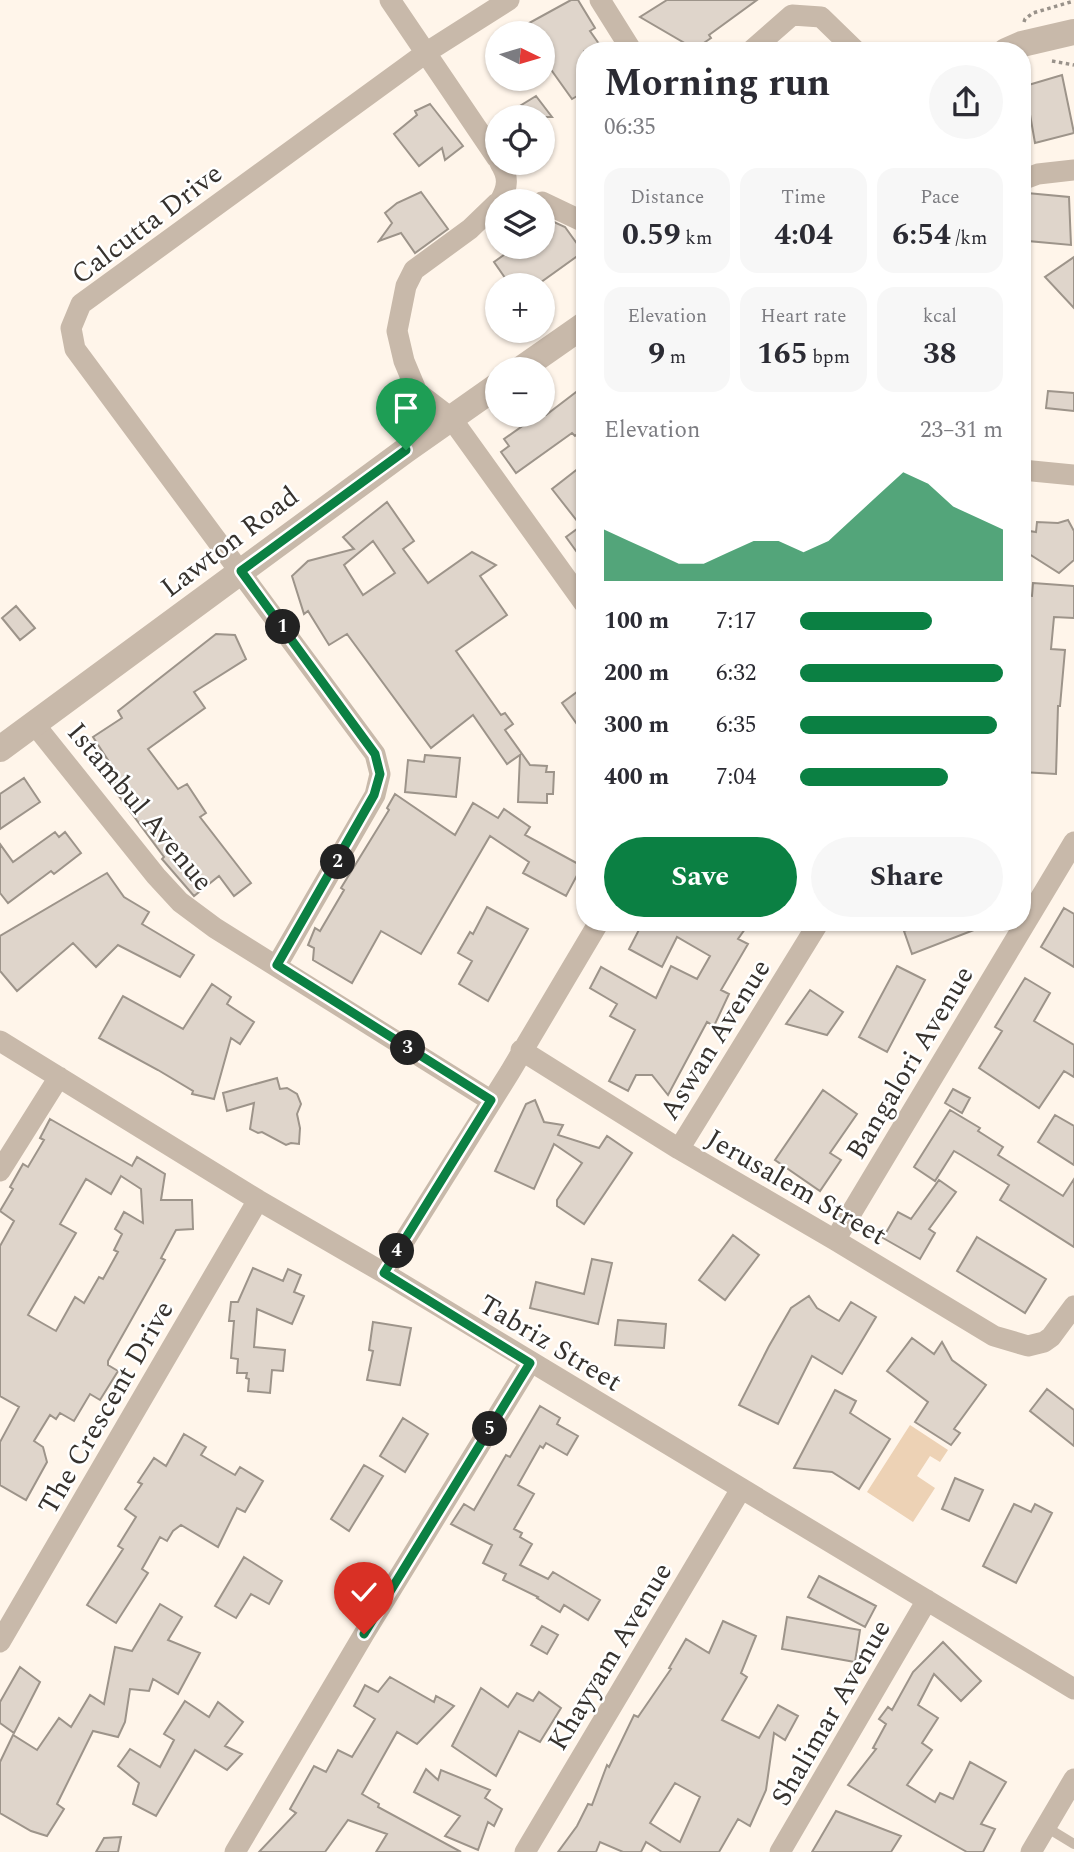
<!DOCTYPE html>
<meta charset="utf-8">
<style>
body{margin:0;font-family:Spectral,serif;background:#f7f7f7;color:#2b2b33;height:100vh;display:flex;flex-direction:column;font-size:26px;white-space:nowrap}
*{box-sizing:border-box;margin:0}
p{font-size:23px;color:#7c7c81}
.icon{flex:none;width:38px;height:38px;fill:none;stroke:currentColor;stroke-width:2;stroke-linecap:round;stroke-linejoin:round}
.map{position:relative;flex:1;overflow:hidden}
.drawer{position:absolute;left:576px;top:42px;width:455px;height:889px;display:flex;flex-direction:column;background:#fff;border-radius:28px;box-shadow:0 2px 5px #0004}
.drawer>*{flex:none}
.needle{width:46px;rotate:95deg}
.fabs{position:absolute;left:485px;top:21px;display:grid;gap:14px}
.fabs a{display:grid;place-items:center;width:70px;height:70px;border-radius:50%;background:#fff;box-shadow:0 2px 5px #0004;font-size:35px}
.pin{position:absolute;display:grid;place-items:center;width:60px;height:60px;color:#fff;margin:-72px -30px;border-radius:50% 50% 50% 0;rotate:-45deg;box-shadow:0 0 7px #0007}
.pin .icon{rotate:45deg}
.km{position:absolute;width:35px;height:35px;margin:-18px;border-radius:50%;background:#222;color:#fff;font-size:19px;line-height:35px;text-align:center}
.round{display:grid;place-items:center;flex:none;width:74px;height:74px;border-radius:37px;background:#f7f7f7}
.headline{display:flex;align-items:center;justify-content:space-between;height:119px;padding:0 28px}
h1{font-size:38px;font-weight:700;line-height:52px}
.metrics{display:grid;grid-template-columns:repeat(3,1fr);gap:10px;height:119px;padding:7px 28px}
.metrics div{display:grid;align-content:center;border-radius:18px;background:#f7f7f7;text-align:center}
.metrics b{font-size:30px;font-weight:700}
.metrics small{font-size:19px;font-weight:400}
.metrics p{font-size:19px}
.chart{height:196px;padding:14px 28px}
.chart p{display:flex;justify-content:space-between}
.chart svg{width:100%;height:126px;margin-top:7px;fill:#0b8043;opacity:.7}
.primary-button{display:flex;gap:14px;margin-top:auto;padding:14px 28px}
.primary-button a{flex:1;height:80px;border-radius:42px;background:#0b8043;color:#fff;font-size:28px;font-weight:700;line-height:80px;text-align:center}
.primary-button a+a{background:#f7f7f7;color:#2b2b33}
ul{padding:0 28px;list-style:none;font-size:23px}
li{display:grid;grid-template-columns:112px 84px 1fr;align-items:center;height:52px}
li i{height:18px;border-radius:9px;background:#0b8043}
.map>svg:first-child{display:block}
.green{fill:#edd2b5}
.building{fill:#dfd5cb;stroke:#9d948a;stroke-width:2;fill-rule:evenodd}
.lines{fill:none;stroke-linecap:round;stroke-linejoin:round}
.path{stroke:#99928a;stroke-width:3.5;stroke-dasharray:3.5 3.5;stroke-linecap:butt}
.service{stroke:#c8b9aa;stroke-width:10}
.minor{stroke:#c8b9aa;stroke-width:21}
.tertiary{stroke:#c8b9aa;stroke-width:26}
.route-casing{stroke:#fff;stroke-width:14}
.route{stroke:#0b8043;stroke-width:9}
.labels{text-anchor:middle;stroke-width:5;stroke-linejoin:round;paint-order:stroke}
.street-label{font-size:28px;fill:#36322e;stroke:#fff}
</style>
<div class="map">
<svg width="1074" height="1852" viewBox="0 0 1074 1852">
<rect width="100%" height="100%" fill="#fff5ea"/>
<path class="green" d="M910,1425L948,1450L940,1462L930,1456L917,1476L935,1488L913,1522L867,1492Z"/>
<path class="building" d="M571,0H578L595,28L590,31L604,51H584V92L572,99L542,57V33H511Z
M667,0H757L709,35L711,38L695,49L640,17Z
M1062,75L1074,133L1035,143L1025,86Z
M536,96L552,117H502Z
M430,104L463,146L445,160L442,148L419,166L394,134L417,115L415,111Z
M421,192L448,229L415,253L401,233L379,241L392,223L385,213L397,203Z
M1027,193L1069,197L1071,245L1028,241Z
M543,217L565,227L583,252L537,285H510L494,262L515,247H542Z
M1074,257V308L1045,277Z
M584,386V428L575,436L572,433L516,473L501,452L509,446L504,439L538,415H546Z
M1048,391L1074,393V411L1046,408Z
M584,464V562L566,537L581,526L552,489Z
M387,502L414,541L403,549L428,583L472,552L496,565L480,576L507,615L456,651L501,715L505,713L513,724L505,730L530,765L547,766L546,772H554L553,794H547V803L518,802L520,755L507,764L473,715L431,748L347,634L329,645L308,611L304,614L292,576L308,561L354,549L343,537ZM373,541L395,573L363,595L344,565Z
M1068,520L1074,531V560L1059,573L1026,552L1029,531L1036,532L1037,522L1058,523Z
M1033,583L1074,586V618L1054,617L1051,649L1065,650L1060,706H1058L1056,774L1022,772V595L1032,596Z
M16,606L35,628L20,640L2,618Z
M216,634L235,635L246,659L194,692L205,708L148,749L178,789L187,784L206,813L200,817L251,883L234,896L219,876L194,896L162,859L164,857L112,787L116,784L112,778L117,774L93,737L122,718L118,711Z
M577,692L584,702V734L562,703Z
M425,755L460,758L456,797L405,792L408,760L424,762Z
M24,778L40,802L0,829V794Z
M395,794L455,835L473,803L498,818L504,809L530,827L525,835L582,866L566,896L523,873L529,862L490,836L421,954L381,931L352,983L313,960L314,948L308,945L315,928L320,931L344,890L341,888L389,810L387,808Z
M55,832L59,837L65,832L81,853L54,874L51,871L8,903L0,893V844L13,862Z
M107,873L124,897L149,912L142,924L194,955L180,977L118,945L96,967L73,943L17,991L0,971V936Z
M487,907L528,929L488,1001L459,984L472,961L458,953L470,932L473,934Z
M1064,908L1074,914V967L1041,947Z
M643,922H750L738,939L748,944L721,990L729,994L714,1026L707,1022L668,1095L652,1075H636L628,1091L609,1081L635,1030L610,1016L617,1004L590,988L601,967L656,998L671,966L697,979L710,956L677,937L662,967L629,949Z
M928,922H992V923L912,954L904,931Z
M897,966L925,980L887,1052L859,1037Z
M1025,978L1050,993L1034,1021L1074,1045V1077L1064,1071L1039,1108L979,1068L1002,1031L995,1027Z
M212,984L231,997L227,1004L254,1022L240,1044L231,1038L214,1099L192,1094L193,1091L158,1070L99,1038L123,996L183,1029Z
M810,990L843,1012L827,1035L786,1024Z
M277,1078L280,1089L287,1088L297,1094L301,1104L297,1114L300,1128L299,1144L291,1143L286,1145L262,1132L258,1133L250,1129L254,1103L227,1111L223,1093Z
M953,1089L970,1098L962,1113L945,1103Z
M823,1090L857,1114L830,1153L841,1160L820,1191L775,1160Z
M535,1100L544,1122L563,1125L558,1135L599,1148L607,1136L632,1153L584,1224L557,1206V1200L582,1163L554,1144L534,1189L495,1171L526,1104Z
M950,1110L980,1128L978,1131L1003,1147L998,1155L1063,1196L1074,1179V1247L1000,1200L1009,1185L961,1155L954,1151L935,1181L914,1167Z
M1055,1115L1074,1126V1165L1038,1142Z
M50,1119L132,1166L137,1157L165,1174L161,1200H192L193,1229L176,1230L161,1258L165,1260L108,1361V1365L118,1371L100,1400L90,1394L74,1421L60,1413L56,1419L50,1415L34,1441L43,1447L47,1462L26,1500L0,1485V1442L19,1407L0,1396V1246L14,1221L0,1211L13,1189L10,1187L23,1164L28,1167L44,1140L40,1138ZM121,1176L141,1189L143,1223L124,1212L115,1229L122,1234L114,1250L118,1252L103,1279L99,1277L84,1303L75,1297L56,1331L28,1315L76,1233L60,1224L86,1179L111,1194Z
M939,1180L956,1192L929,1229L935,1233L920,1259L883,1238L898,1212L911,1219Z
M733,1235L759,1255L725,1300L699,1280Z
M977,1237L1046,1279L1025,1313L957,1271Z
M592,1259L612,1263L598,1324L530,1308L536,1282L584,1294Z
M253,1268L283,1281L288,1269L301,1275L294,1292L304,1296L292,1324L257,1309L254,1347L285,1350L283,1371L272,1370L270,1393L248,1391L249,1379L246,1378L247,1373H237L238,1359L231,1358L234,1321H229L231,1302H238Z
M809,1296L817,1308L839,1321L851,1302L876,1317L842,1374L812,1356L778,1424L739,1405L769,1346L791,1308Z
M618,1320L666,1324L664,1348L615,1345Z
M373,1322L411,1328L400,1385L367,1380L373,1351L369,1350Z
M912,1338L934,1354L942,1342L952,1360L986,1385L954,1429L960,1433L951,1445L915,1422L928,1402L887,1371Z
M1047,1389L1074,1410V1446L1030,1411Z
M835,1390L856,1401L850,1413L890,1439L859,1489L832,1472L794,1468Z
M540,1406L560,1418L557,1424L578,1436L567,1455L546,1443L543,1448L540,1446L518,1485L534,1494L514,1529L522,1533L520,1537L532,1544L520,1565L548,1579L553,1572L600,1600L588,1620L564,1605L560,1612L537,1598L538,1597L503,1580L506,1574L483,1563L492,1545L451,1524L464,1504L474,1510L506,1455L510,1457Z
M403,1418L428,1434L405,1472L380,1456Z
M184,1434L206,1447L201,1455L235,1475L240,1467L263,1481L245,1512L237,1508L218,1547L181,1525L173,1531L167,1541L160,1537L142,1569L148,1573L116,1623L87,1605L123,1549L118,1546L136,1517L125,1509L142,1484L138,1482L154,1458L166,1466Z
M364,1465L383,1476L349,1531L331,1519Z
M955,1478L983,1490L969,1521L942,1509Z
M1014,1504L1031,1512L1035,1504L1052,1513L1016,1583L983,1566Z
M244,1557L282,1581L269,1604L251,1594L236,1618L215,1606Z
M819,1576L876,1606L865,1627L808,1597Z
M160,1604L182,1617L168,1640L200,1653L178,1694L153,1679L149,1691L130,1689L125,1722L118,1737L93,1731L57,1804L64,1809L47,1836L31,1831L0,1813V1762L13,1735L37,1750L59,1718L71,1727L90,1695L104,1704L115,1647L132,1651Z
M787,1617L860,1630L855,1662L782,1649Z
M723,1621L756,1636L741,1673L747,1677L722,1720L759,1738L778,1705L798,1716L785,1740L774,1733L766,1790L750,1826L738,1819L719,1852H662L646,1842L641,1852H623L600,1842L596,1852H558L577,1826L588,1804L592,1805L607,1765L609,1767L634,1715L638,1717L671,1669L669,1668L686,1639L709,1653ZM675,1783L700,1797L680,1842L650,1823Z
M542,1626L558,1635L547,1654L531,1645Z
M943,1642L981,1681L961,1701L934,1674L918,1705L938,1718L922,1743L932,1750L907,1785L935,1802L940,1793L953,1799L970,1762L1006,1782L981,1824L995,1829L983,1852H967L848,1785L876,1749L873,1748L886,1724L879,1719L888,1707L892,1710L913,1672Z
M20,1667L40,1682L14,1733L0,1723V1702Z
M390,1677L434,1702L436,1696L454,1706L417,1744L397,1732L362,1794L379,1804L378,1807L461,1852H376L387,1834L348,1820L325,1852H259L296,1813L290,1809L314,1766L326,1772L338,1750L352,1757L375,1719L354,1706L365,1685L378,1692Z
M481,1688L508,1707L517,1693L533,1701L539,1692L561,1708L540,1742L519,1731L496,1776L452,1746Z
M185,1701L209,1717L218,1702L243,1722L225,1746L242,1754L227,1770L195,1750L156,1816L133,1804L139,1783L118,1766L130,1749L160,1767L174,1740L164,1734Z
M426,1769L438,1780L441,1770L490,1790L485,1798L502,1809L494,1826L488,1822L478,1850L445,1836L460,1816L414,1792Z
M836,1811L901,1836L891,1852H812Z
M121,1837L118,1852H96L104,1838Z"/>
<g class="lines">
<path class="path" d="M1024,22L1025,19L1033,13L1074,1
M1052,61L1074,65"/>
<path class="service" d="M1046,1827L1074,1844"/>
<path class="minor" d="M390,0L497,158
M600,0L632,51
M751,51L792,15L821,17L856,51
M1022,180L1038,174L1074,170
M500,201C508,187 509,177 500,163
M542,202L584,222
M497,203L470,229L414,270L406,286L397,331L404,361L417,392L451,418L584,603
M1022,470L1074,475
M35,725L156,876L180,902L215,928L490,1100
M277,965L375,795L380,774L375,754L75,349L71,328L81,304L427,52L509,0
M0,1041L258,1200L384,1273L1074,1689
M521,1050L679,1149L835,1240L994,1336L1028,1346L1044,1342L1051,1337L1074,1306
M679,1149L819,922
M0,1171L59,1077
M835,1240L1074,842
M384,1273L510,1072L599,922
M0,1642L258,1200
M235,1852L364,1634L530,1363
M525,1852L741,1489
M780,1852L927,1600
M1031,1852L1074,1779"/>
<path class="tertiary" d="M1006,51L1022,44L1074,32
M521,369L584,325
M0,749L406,450L497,386"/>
</g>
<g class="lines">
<g class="route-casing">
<path id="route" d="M364,1634L530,1363L384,1273L491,1100L277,965L374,795L380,774L375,754L241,571L406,450"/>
</g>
<use href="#route" class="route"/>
</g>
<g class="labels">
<g class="street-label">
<text transform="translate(146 223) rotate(-37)" y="10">Calcutta Drive</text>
<text transform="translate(229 541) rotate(-37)" y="10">Lawton Road</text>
<text transform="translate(141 806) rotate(50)" y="10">Istambul Avenue</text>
<text transform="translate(714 1039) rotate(-58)" y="10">Aswan Avenue</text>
<text transform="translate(909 1062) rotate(-59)" y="10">Bangalori Avenue</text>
<text transform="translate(797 1186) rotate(30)" y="10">Jerusalem Street</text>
<text transform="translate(551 1342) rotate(31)" y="10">Tabriz Street</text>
<text transform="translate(105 1407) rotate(-60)" y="10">The Crescent Drive</text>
<text transform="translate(609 1656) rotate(-59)" y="10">Khayyam Avenue</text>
<text transform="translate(830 1712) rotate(-60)" y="10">Shalimar Avenue</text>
</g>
</g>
</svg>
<div class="fabs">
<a><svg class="needle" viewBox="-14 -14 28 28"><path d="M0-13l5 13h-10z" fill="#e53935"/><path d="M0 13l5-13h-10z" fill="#7c7c81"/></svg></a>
<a><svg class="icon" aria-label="locate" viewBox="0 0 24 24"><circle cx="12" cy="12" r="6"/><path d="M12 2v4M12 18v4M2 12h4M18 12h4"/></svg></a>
<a><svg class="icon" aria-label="layers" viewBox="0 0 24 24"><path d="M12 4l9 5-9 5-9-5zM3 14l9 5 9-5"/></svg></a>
<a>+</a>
<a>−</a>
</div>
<div class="pin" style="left:406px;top:450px;background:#1e9e55"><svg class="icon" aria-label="arrive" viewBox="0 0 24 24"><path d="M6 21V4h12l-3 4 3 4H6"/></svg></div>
<div class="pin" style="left:364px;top:1634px;background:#d93025"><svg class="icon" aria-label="check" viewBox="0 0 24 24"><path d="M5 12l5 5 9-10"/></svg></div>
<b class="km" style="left:283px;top:627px">1</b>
<b class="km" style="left:338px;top:862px">2</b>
<b class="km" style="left:408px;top:1048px">3</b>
<b class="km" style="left:397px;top:1251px">4</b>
<b class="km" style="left:490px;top:1429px">5</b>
<section class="drawer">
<div class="headline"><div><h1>Morning run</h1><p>06:35</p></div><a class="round"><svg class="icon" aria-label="share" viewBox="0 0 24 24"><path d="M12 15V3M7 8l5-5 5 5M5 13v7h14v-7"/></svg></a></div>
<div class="metrics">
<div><p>Distance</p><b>0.59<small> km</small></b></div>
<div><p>Time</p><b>4:04</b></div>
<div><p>Pace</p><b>6:54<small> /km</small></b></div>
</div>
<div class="metrics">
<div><p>Elevation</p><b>9<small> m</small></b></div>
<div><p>Heart rate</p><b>165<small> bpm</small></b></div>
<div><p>kcal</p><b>38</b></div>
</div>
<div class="chart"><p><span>Elevation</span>23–31 m</p>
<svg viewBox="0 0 160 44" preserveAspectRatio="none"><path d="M0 44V26L10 30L20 34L30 38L40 38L50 34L60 30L70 30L80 34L90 30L100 22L110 14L120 6L130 10L140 18L150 22L160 26V44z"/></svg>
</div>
<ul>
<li><b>100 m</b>7:17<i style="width:65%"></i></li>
<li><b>200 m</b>6:32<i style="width:100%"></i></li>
<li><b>300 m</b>6:35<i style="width:97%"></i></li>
<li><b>400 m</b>7:04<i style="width:73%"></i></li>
</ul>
<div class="primary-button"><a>Save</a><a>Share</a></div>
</section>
</div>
